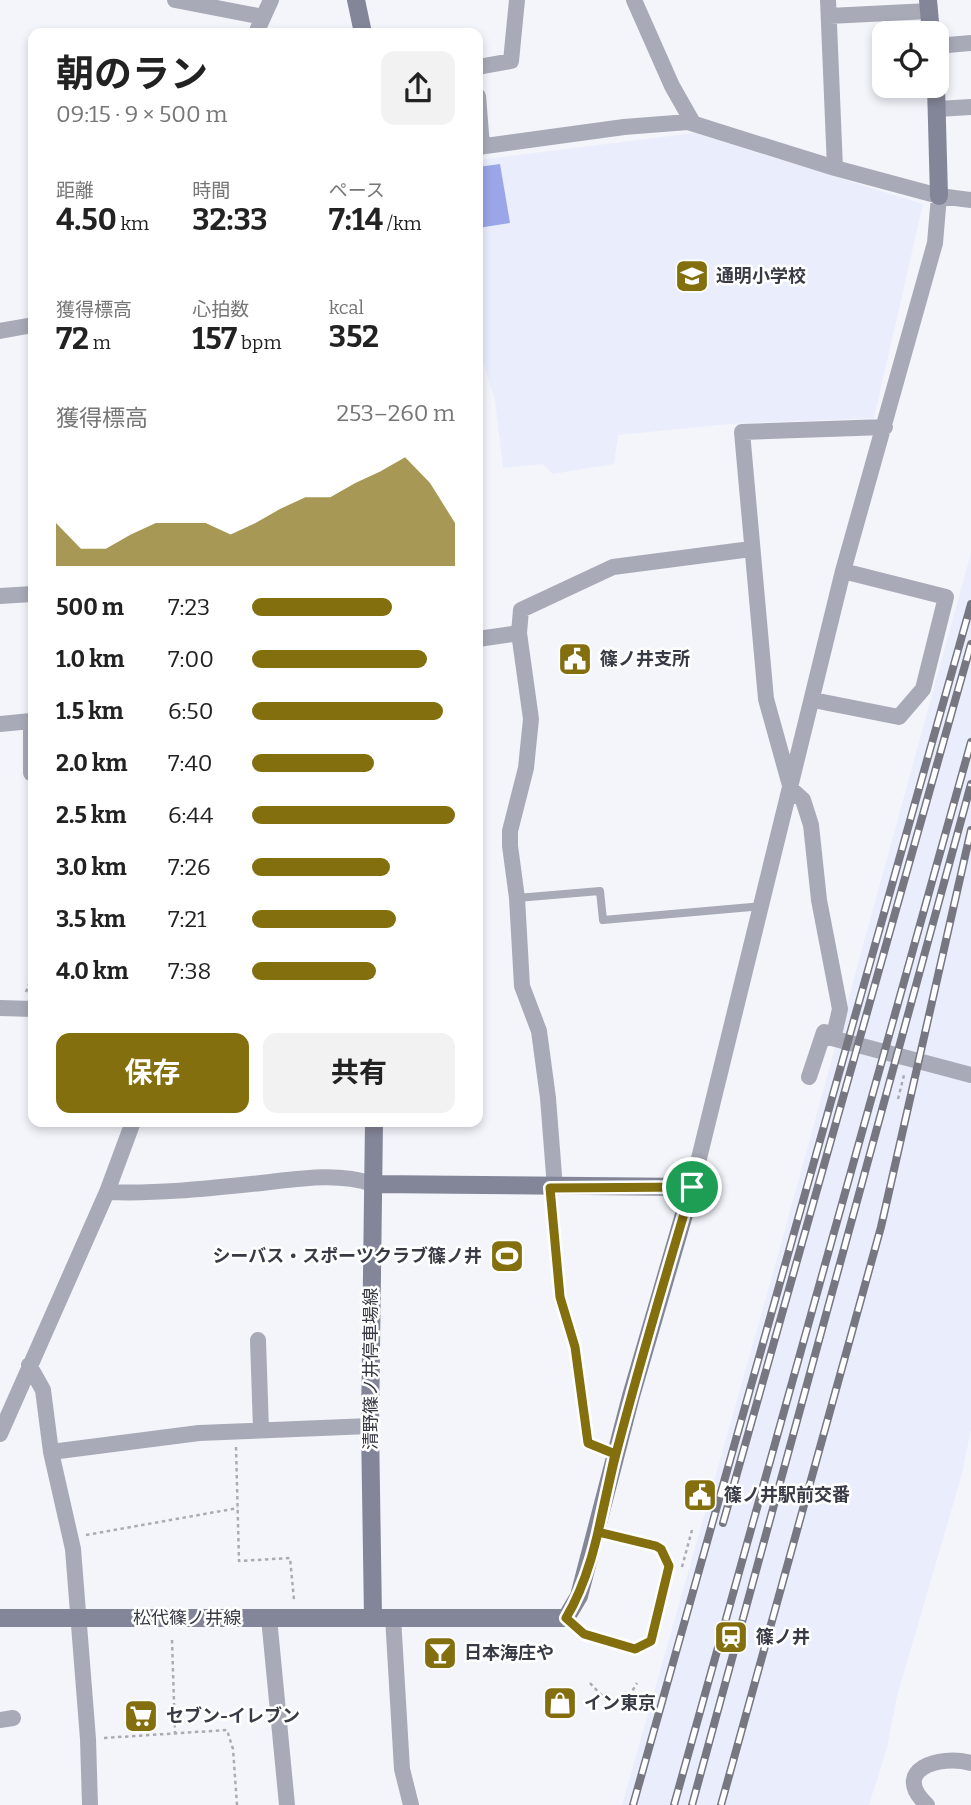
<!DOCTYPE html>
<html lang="ja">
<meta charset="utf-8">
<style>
body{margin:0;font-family:Bitter,"Noto Sans JP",serif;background:#f2f2f2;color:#222;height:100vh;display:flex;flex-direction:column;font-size:26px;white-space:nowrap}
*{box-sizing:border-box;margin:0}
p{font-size:23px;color:#767676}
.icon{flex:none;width:38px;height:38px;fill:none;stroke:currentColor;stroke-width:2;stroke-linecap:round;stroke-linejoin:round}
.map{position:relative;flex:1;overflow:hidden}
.drawer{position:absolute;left:28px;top:28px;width:455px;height:1099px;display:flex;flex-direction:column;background:#fff;border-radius:14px;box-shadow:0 4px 10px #0003}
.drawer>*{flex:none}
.tools{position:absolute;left:872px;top:21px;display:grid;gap:14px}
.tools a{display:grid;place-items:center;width:77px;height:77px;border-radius:14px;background:#fff;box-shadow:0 4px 10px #0003;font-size:35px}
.pin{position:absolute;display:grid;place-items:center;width:60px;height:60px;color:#fff;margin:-30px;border:4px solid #fff;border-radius:50%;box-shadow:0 2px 7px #0007}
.round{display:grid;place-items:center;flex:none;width:74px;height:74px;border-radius:14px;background:#f2f2f2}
.headline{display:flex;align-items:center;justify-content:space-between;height:119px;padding:0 28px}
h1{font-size:38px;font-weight:700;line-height:52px}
.stats{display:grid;grid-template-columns:repeat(3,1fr);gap:10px;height:119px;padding:7px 28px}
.stats div{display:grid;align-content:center}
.stats b{font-size:30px;font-weight:700}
.stats small{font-size:19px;font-weight:400}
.stats p{font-size:19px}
.chart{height:196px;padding:14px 28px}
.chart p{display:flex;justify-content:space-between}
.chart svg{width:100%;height:126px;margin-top:7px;fill:#836f0e;opacity:.7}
.cta{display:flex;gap:14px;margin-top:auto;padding:14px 28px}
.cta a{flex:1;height:80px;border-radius:14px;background:#836f0e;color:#fff;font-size:28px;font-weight:700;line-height:80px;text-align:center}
.cta a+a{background:#f2f2f2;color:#222}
ul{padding:0 28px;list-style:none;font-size:23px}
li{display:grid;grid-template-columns:112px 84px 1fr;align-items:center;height:52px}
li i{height:18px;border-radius:9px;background:#836f0e}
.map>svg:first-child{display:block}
.built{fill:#eaedfc}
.water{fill:#9aa6e7}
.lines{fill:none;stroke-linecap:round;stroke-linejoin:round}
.path{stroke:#aaacb4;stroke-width:2.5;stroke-dasharray:3.5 3.5;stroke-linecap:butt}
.lane{stroke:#a8abb7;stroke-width:8}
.street{stroke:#a8abb7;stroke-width:16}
.secondary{stroke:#838698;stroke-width:18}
.rail-casing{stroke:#767781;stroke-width:8}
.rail{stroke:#fff;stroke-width:5;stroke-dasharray:16;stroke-linecap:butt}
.route-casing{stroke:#fff;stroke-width:14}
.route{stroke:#836f0e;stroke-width:9}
.labels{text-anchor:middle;stroke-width:5;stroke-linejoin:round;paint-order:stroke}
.poi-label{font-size:18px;font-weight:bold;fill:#383a45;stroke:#fff;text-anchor:start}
.street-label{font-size:18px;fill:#383a45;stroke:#fff}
</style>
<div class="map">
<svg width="971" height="1805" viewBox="0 0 971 1805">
<rect width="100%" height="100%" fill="#f4f5fb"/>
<path class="built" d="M694,133L923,204L874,418L729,424L618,435L614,464L553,474L543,464L503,468L495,400L478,347V160Z
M971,553V1429L962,1474L897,1696L887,1748L869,1805H622L773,1273Z"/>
<path class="water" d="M500,164L510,223L478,228V167Z"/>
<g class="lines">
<path class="path" d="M26,992L33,974
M898,1099L904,1075
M551,1201L560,1297L574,1347L588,1443L601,1448
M236,1447L239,1561L290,1558L294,1600
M86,1535L238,1508
M682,1567L692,1530
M172,1640L175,1733
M590,1683L607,1701L627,1700L637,1683
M104,1738L227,1730L233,1749L237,1805"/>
<path class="lane" d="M517,898L600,891L603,920L763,906
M566,1618L585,1634L635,1649L651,1641L669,1566L661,1549L656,1546L598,1532"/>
<path class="street" d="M175,0L263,17
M634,0L672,86L693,123
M828,0L835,168
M829,16L929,11
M256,33L271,0
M936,46L971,43
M478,67L511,61L517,0
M478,96L482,146
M938,109L971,107
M478,147L624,127L688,122L835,168L939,196L971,200
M0,331L33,325
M0,596L33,594
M478,639L519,633
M813,700L899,717L923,689L946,597L843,571
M0,724L31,721V773H33
M0,1008L33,1009
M828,1037L971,1075
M809,1077L824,1032L834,1035L840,1009L819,900L811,825L803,800L791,789L766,699L742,432L885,427
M692,1187L843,571L935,243L939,196
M555,1188L548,1098L539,1031L522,986L517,898L510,846V831L526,768L531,719L519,633L521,610L613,567L751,549
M107,1192C155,1194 203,1189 251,1184C292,1180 334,1171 373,1184
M258,1340L261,1430
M29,1365L43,1390L51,1452L199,1433L370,1426
M0,1434L107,1192L133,1122
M51,1452L73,1549L88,1739L90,1805
M393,1617L402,1769L411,1805
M269,1618L287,1805
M0,1720L13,1718
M927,1805C890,1770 939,1754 971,1763"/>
<path class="secondary" d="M356,0L363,33
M928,0L931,33
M936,86L939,196
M373,1617L370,1426L374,1122
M0,1618H566L579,1596L631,1396L692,1187L373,1184"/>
<g class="rail-casing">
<path id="rail" d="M723,1523L971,644
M633,1805L971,604
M674,1805L971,742
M692,1805L971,784
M721,1805L881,1227L971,830"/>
</g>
<use href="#rail" class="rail"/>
</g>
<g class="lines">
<g class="route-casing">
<path id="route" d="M692,1187C666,1274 640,1362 617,1450C602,1506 596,1568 566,1618L584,1634L635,1649L651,1641L669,1566L661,1549L656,1546L598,1532L615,1454L588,1443L575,1347L560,1297L550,1188L692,1187"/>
</g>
<use href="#route" class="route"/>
</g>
<defs>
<g id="school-square" transform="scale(1.75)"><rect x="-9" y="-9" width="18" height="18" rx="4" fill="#836f0e" stroke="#fff"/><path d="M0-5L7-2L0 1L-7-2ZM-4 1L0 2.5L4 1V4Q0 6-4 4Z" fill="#fff"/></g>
<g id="civic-square" transform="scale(1.75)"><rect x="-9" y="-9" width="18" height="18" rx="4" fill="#836f0e" stroke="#fff"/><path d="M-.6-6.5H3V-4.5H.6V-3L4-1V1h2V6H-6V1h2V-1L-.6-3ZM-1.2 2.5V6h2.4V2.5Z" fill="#fff"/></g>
<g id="stadium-square" transform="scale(1.75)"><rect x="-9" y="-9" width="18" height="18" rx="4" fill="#836f0e" stroke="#fff"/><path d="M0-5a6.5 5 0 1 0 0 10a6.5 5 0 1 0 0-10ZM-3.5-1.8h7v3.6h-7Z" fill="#fff"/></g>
<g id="station-square" transform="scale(1.75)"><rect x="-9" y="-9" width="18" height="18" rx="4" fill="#836f0e" stroke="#fff"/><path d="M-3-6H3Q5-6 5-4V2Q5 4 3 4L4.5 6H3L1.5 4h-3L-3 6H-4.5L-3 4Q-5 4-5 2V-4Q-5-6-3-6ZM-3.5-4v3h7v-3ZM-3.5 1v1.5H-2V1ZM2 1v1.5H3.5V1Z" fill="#fff"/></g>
<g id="bar-square" transform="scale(1.75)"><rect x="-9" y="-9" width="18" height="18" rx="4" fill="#836f0e" stroke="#fff"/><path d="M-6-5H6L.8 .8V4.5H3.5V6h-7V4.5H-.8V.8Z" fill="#fff"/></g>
<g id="shop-square" transform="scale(1.75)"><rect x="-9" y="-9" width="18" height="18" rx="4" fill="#836f0e" stroke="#fff"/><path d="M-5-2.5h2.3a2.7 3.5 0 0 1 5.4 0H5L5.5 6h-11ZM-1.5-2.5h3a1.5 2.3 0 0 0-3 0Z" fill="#fff"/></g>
<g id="supermarket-square" transform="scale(1.75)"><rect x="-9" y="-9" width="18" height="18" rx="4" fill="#836f0e" stroke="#fff"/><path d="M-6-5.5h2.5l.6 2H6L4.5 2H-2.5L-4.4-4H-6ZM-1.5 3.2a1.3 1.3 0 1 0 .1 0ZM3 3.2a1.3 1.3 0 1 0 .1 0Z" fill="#fff"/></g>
</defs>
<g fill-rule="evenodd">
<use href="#school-square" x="692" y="276"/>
<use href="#civic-square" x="575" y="659"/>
<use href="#stadium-square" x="507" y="1256"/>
<use href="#civic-square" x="700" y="1495"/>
<use href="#station-square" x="731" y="1637"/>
<use href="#bar-square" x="440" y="1653"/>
<use href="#shop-square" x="560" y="1703"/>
<use href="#supermarket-square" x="141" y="1716"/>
</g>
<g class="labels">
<g class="poi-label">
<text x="716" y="282">通明小学校</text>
<text x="600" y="665">篠ノ井支所</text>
<text x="482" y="1262" text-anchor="end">シーバス・スポーツクラブ篠ノ井</text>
<text x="724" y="1501">篠ノ井駅前交番</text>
<text x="756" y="1643">篠ノ井</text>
<text x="464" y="1659">日本海庄や</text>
<text x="584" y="1709">イン東京</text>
<text x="166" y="1722">セブン-イレブン</text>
</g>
<g class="street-label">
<text transform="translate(371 1369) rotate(-90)" y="6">清野篠ノ井停車場線</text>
<text x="187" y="1624">松代篠ノ井線</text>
</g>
</g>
</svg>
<div class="tools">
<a><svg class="icon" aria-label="locate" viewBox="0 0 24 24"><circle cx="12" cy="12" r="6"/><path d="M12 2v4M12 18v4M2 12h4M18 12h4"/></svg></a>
</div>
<div class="pin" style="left:692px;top:1187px;background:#1e9e55"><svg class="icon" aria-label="arrive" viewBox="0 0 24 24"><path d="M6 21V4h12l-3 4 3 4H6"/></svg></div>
<section class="drawer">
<div class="headline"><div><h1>朝のラン</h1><p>09:15 · 9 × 500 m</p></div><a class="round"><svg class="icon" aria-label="share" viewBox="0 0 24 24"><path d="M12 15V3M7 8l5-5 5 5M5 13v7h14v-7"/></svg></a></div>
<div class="stats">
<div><p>距離</p><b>4.50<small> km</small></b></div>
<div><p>時間</p><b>32:33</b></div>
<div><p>ペース</p><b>7:14<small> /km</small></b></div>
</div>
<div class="stats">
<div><p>獲得標高</p><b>72<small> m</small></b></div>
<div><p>心拍数</p><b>157<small> bpm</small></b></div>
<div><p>kcal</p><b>352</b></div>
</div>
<div class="chart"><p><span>獲得標高</span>253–260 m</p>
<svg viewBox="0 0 160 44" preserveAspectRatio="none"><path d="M0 44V29L10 38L20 38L30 33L40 29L50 29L60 29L70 33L80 29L90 24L100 20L110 20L120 15L130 11L140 6L150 15L160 29V44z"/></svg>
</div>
<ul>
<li><b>500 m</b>7:23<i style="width:69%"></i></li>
<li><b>1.0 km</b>7:00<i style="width:86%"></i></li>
<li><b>1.5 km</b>6:50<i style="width:94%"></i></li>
<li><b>2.0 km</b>7:40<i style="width:60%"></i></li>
<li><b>2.5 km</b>6:44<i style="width:100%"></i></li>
<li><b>3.0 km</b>7:26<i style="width:68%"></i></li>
<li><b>3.5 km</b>7:21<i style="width:71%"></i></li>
<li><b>4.0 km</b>7:38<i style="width:61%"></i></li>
</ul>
<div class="cta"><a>保存</a><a>共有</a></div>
</section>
</div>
